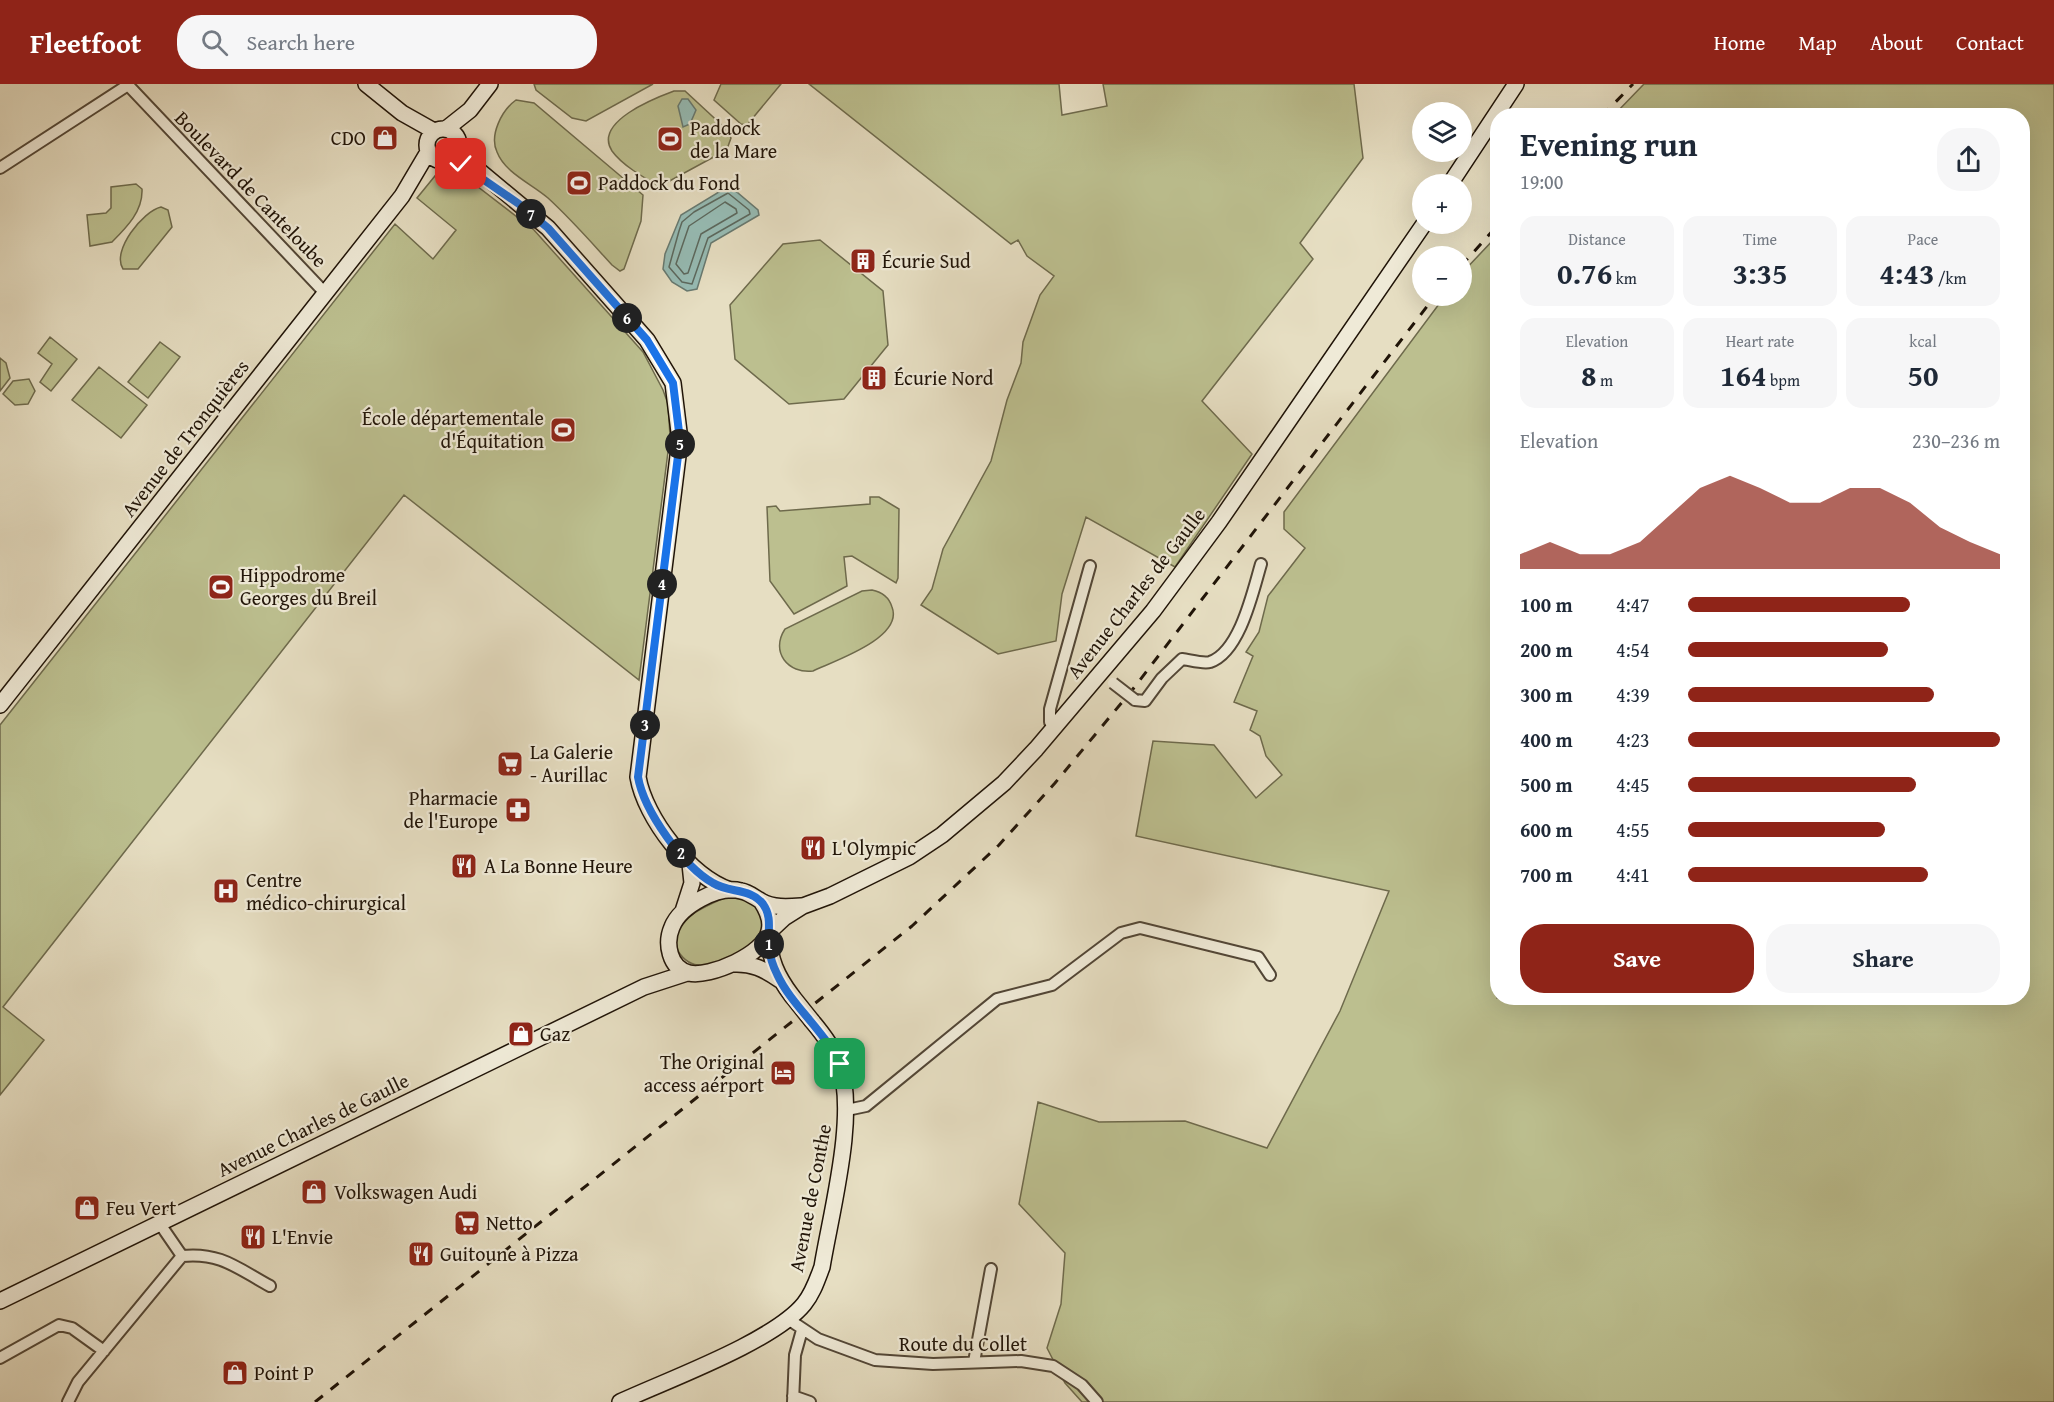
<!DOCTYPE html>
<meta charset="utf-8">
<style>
body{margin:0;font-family:"Gentium Book Plus",serif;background:#f6f6f7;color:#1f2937;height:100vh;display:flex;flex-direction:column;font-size:22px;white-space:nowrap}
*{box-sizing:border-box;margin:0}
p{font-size:20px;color:#747a83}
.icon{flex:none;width:33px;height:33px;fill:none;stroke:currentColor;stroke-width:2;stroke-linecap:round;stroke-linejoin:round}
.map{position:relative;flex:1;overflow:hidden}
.drawer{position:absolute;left:1490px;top:24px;width:540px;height:897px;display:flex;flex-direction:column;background:#fff;border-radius:24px;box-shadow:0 6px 24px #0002}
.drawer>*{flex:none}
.fabs{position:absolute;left:1412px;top:18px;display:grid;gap:12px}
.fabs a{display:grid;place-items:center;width:60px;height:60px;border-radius:50%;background:#fff;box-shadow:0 6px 24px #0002;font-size:30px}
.pin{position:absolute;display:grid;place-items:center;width:51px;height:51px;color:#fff;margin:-26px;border-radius:12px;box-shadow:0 3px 9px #0006}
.km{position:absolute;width:30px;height:30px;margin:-15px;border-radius:50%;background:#222;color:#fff;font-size:16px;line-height:30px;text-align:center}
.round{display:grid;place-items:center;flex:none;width:63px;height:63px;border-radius:24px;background:#f6f6f7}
.summary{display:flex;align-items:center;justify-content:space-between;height:102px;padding:0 30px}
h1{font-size:33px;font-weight:700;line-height:45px}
.figures{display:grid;grid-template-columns:repeat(3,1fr);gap:9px;height:102px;padding:6px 30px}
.figures div{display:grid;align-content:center;border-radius:15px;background:#f6f6f7;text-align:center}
.figures b{font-size:30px;font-weight:700}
.figures small{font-size:16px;font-weight:400}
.figures p{font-size:16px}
.chart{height:168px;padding:12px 30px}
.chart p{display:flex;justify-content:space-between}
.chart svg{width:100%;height:108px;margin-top:6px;fill:#8f2418;opacity:.7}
.button{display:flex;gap:12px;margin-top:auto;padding:12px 30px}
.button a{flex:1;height:69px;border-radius:24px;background:#8f2418;color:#fff;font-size:24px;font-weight:700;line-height:69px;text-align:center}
.button a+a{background:#f6f6f7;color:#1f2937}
ul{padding:0 30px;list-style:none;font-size:20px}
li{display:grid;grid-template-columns:96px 72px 1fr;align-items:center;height:45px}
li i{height:15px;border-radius:8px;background:#8f2418}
header{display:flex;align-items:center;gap:36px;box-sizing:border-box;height:84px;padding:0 30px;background:#8f2418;color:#fff}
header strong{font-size:28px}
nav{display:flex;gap:33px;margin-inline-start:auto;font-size:21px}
.search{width:420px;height:54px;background:#f6f6f7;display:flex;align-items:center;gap:15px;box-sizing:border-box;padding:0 21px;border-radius:24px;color:#747a83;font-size:22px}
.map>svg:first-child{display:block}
.green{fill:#bcbf8f;stroke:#6e6a4c;stroke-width:1.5}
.water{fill:#96bcb5;stroke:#677970;stroke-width:1.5}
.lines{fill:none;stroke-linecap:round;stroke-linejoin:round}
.shore{stroke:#5b685e;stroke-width:1.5}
.street-casing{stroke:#524636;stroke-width:14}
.secondary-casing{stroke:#201408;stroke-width:18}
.street{stroke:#efead7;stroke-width:10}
.secondary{stroke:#efead7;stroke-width:15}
.rail{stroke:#201408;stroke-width:3;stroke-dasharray:10 10;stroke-linecap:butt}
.street-bridge-casing{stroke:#524636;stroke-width:14;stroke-linecap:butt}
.secondary-bridge-casing{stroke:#201408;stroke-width:18;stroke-linecap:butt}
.street-bridge{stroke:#efead7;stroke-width:10}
.secondary-bridge{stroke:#efead7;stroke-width:15}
.route-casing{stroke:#fff;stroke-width:12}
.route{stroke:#1a73e8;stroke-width:8}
.labels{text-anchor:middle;stroke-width:4.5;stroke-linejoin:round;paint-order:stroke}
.poi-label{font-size:20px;fill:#201408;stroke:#efead7;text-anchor:start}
.street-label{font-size:20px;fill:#201408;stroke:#efead7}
</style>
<header>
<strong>Fleetfoot</strong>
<div class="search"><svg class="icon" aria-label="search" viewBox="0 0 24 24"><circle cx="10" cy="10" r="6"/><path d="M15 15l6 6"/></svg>Search here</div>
<nav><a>Home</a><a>Map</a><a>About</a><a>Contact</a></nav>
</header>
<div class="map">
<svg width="2054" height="1318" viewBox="0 0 2054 1318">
<rect width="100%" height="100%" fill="#e6dec2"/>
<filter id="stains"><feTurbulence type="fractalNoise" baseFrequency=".00333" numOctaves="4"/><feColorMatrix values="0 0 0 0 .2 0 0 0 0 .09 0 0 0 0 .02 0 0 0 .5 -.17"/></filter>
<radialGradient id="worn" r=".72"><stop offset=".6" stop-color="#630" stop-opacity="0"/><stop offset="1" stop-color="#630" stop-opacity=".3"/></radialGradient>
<path class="green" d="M534,0H653L586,37L572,34L536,6Z
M721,0H781L747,41L741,40L714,16Z
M809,0H1059L1062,31L1107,22L1103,0H1354L1363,74L1300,159L1313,175L1202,317L1252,370L1175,483L1086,433L1062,510L1056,557L998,570L921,521L932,505L943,465L991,377L1007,316L1021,279L1023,258L1040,211L1054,192L1027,172L1018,156L1011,160Z
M1644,0H2054V1318H1082L1065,1299L1047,1264L1061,1220L1065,1169L1019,1120L1038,1018L1099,1038L1185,1037L1267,1064L1340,927L1389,807L1136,752L1153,657L1214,661L1256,714L1282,691L1266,672L1260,652L1250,646L1257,627L1234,618L1253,572L1246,568L1259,548L1268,512L1305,464L1284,445V428L1445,212H1461V190L1497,152V914H2022V32L1614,31Z
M674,7H685L725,44L731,54L727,65L721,69L664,100L657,101C643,93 622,81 612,67C593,38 655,14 674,7Z
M516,16L534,19L643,111L641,137L624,185L620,187L612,181C591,158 571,135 548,114C532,100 505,89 497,68C489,51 502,26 516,16Z
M456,86L534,146L643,268L663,306L668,320L670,352L639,596L404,411L3,923L44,956L0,1011V641L395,140L433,175L456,146L417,114L439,87Z
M136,100L142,105C143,127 127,143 112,158L90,162L87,131L106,129L111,124V103Z
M161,123L168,126L172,143L138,185H123C111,167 143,127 161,123Z
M820,156L883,207L888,261L844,315L789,320L735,275L730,221L783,160Z
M50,253L77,275L51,307L40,298L52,280L38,269Z
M160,258L180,273L148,314L128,298Z
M0,274L6,279L10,294L0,307Z
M99,283L147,321L121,354L72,316Z
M29,295L35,307L28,320L15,321L3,310L13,297Z
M870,413H879L899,425L898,494L896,499L852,472L844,473L847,502L794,530L770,497L767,423L776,422L780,427L870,420Z
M872,506C882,508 889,513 892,523C904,554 834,577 813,587C788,590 770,568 785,545L862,507Z
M728,812C734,813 741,812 746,815C764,824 769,848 752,862C748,865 741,868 736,870C715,880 693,891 678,867C666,835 706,823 728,812Z"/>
<path class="water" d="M682,15H688L696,26L690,40L683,43L678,22Z
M727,103L732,104L758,126L759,131L711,159L697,205L687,207L672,198L663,185L665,170L681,131Z"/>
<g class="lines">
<path class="shore" d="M728,109L749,126L750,130L708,154L692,200L682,198L669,183L679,147L682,138L694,128Z
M725,118L736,125L737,129L701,150L688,189L684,190L676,180L689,142Z"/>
<g class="street-casing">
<path id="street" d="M127,0L325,209
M0,84L128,1
M1135,616L1145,617L1162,594L1182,575C1190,576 1203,580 1210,578C1240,568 1253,507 1261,480
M1055,643L1050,638V625L1090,482
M847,1026L866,1022L997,915L1052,901L1121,849L1140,844L1258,873L1270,891
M182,1172C220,1168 237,1184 270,1202
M788,1235L818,1255L875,1276L933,1280L1021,1277L1053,1282L1082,1301L1097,1318
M0,1274L59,1241L72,1244L104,1267
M974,1278L991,1185
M793,1312L810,1318
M68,1318L78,1298L182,1172L160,1140
M793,1318L795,1271L802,1246"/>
</g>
<g class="secondary-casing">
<path id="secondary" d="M366,0L402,29L434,47
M427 61a16 16 0 1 1 32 0a16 16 0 1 1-32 0Z
M446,45L470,26L490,0
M459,65L471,80L548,144L647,256L673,299L680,356L638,693C645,734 690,792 730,806
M1450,100L1516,0
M0,621L402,112L428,68
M761,817C767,826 772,836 769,847C765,870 709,894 689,889C669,884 665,859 672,843C680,822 718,801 741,807C748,808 754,813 761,817C773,824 787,823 801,822
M683,827L692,799L690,780
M769,848L784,834L803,822L830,812L909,773L942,751L1004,699L1036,665L1153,527L1219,438L1424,140
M769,850C769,875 777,892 792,912
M733,880C752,879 764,885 780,896
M0,1217L644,903L687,889
M620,1318C667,1296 773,1258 804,1220C813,1209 817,1196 822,1183C831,1128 858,1029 839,979C833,963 823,950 812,937"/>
</g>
<use href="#street" class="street"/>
<use href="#secondary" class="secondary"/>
<path class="rail" d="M1602,32L1633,0
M1461,182L1497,142
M315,1318L912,842L999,761L1055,699L1133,605L1435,212"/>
<g class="street-bridge-casing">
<path id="street-bridge" d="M1113,599L1135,616"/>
</g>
<g class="secondary-bridge-casing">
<path id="secondary-bridge" d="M792,912L812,937"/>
</g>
<use href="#street-bridge" class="street-bridge"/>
<use href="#secondary-bridge" class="secondary-bridge"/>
</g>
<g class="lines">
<g class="route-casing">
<path id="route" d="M461,80L519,120L548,144L647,256L673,299L680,356L638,693C644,727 683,782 713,799C729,809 751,804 763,820C773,834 767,848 769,864C770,873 773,882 777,890C791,921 824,946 840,980"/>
</g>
<use href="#route" class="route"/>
</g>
<defs>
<g id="shop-square" transform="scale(1.35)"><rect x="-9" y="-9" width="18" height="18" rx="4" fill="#8f2418" stroke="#efead7"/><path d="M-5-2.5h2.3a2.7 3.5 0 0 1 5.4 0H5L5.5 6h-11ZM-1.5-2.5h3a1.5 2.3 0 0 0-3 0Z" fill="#fff"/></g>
<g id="stadium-square" transform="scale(1.35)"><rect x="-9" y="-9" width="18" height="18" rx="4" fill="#8f2418" stroke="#efead7"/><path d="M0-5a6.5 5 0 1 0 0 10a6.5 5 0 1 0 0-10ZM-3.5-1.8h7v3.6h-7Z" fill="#fff"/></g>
<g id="building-square" transform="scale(1.35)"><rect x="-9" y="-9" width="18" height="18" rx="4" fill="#8f2418" stroke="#efead7"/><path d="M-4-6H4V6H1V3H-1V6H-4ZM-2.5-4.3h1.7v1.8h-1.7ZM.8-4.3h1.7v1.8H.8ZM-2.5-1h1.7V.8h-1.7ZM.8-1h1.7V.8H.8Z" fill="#fff"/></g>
<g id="supermarket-square" transform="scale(1.35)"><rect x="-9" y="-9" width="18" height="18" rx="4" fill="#8f2418" stroke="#efead7"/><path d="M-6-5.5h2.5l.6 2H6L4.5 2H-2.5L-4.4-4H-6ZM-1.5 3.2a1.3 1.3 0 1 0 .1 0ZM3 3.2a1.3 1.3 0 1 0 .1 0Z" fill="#fff"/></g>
<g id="pharmacy-square" transform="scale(1.35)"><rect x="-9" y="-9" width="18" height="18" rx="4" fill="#8f2418" stroke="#efead7"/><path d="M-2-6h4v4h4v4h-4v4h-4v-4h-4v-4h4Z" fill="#fff"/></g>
<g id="restaurant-square" transform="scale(1.35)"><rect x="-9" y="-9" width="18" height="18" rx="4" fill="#8f2418" stroke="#efead7"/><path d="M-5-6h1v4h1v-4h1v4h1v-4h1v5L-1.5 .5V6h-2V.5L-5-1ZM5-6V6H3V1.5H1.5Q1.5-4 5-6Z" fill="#fff"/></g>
<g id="hospital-square" transform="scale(1.35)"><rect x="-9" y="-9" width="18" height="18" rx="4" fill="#8f2418" stroke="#efead7"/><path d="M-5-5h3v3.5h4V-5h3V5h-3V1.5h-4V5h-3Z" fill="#fff"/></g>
<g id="hotel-square" transform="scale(1.35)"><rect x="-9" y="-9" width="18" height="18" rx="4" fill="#8f2418" stroke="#efead7"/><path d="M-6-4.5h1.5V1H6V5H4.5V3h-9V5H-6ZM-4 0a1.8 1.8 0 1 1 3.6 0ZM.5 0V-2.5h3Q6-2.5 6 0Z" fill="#fff"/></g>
</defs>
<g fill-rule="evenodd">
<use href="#shop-square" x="385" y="54"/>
<use href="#stadium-square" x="670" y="55"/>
<use href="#stadium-square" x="579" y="99"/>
<use href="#building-square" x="863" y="177"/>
<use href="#building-square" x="874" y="294"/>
<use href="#stadium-square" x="563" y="346"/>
<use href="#stadium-square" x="221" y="503"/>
<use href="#supermarket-square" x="510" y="680"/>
<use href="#pharmacy-square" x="518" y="726"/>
<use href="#restaurant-square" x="813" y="764"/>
<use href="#restaurant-square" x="464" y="782"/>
<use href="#hospital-square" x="226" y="807"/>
<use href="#shop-square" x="521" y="950"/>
<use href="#hotel-square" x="783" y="989"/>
<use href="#shop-square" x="314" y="1108"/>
<use href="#shop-square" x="87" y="1124"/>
<use href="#supermarket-square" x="467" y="1139"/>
<use href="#restaurant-square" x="253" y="1153"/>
<use href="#restaurant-square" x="421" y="1170"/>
<use href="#shop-square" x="235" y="1289"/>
</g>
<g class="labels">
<g class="poi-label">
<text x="690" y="51">Paddock<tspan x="690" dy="23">de la Mare</tspan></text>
<text x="366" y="61" text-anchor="end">CDO</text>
<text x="598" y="106">Paddock du Fond</text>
<text x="882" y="184">Écurie Sud</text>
<text x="894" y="301">Écurie Nord</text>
<text x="544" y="341" text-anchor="end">École départementale<tspan x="544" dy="23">d'Équitation</tspan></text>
<text x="240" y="498">Hippodrome<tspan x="240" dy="23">Georges du Breil</tspan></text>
<text x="530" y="675">La Galerie<tspan x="530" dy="23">- Aurillac</tspan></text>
<text x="498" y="721" text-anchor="end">Pharmacie<tspan x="498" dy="23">de l'Europe</tspan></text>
<text x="832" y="771">L'Olympic</text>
<text x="484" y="789">A La Bonne Heure</text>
<text x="246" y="803">Centre<tspan x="246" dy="23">médico-chirurgical</tspan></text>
<text x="540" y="957">Gaz</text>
<text x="764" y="985" text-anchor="end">The Original<tspan x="764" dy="23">access aérport</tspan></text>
<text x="334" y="1115">Volkswagen Audi</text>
<text x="106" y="1131">Feu Vert</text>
<text x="486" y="1146">Netto</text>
<text x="272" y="1160">L'Envie</text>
<text x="440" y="1177">Guitoune à Pizza</text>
<text x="254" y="1296">Point P</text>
</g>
<g class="street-label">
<text transform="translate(251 105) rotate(46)" y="7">Boulevard de Canteloube</text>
<text transform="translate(185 354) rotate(-52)" y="7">Avenue de Tronquières</text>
<text transform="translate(1136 509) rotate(-52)" y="7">Avenue Charles de Gaulle</text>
<text transform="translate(313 1041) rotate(-26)" y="7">Avenue Charles de Gaulle</text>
<text transform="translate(810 1114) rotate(-79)" y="7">Avenue de Conthe</text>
<text x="963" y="1267">Route du Collet</text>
</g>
</g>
<rect width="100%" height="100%" filter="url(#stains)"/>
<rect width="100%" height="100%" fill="url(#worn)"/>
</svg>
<div class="fabs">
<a><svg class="icon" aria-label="layers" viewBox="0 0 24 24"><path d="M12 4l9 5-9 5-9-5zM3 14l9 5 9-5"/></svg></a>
<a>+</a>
<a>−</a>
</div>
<div class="pin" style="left:840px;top:980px;background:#1e9e55"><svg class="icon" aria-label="arrive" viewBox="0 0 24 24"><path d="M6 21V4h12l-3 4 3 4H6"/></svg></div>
<div class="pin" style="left:461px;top:80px;background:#d93025"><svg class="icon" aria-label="check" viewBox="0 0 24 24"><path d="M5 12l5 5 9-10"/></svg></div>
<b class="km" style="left:769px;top:860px">1</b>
<b class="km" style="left:681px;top:769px">2</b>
<b class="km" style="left:645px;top:641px">3</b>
<b class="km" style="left:662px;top:500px">4</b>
<b class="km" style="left:680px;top:360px">5</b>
<b class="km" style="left:627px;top:234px">6</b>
<b class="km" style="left:531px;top:130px">7</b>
<section class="drawer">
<div class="summary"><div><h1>Evening run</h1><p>19:00</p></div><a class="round"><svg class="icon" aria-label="share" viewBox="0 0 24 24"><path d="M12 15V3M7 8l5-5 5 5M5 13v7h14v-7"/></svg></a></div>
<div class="figures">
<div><p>Distance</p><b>0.76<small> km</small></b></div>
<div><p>Time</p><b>3:35</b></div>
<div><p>Pace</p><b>4:43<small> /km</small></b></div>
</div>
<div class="figures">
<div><p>Elevation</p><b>8<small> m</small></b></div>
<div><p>Heart rate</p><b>164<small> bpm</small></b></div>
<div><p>kcal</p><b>50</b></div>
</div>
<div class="chart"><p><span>Elevation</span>230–236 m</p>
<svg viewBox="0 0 160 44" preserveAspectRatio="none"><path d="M0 44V38L10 33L20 38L30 38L40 33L50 22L60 11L70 6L80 11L90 17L100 17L110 11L120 11L130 17L140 27L150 33L160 38V44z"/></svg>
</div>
<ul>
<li><b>100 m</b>4:47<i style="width:71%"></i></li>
<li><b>200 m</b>4:54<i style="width:64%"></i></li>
<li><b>300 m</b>4:39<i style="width:79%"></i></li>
<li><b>400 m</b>4:23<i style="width:100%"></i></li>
<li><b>500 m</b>4:45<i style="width:73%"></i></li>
<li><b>600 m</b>4:55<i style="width:63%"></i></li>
<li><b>700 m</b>4:41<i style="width:77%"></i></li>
</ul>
<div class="button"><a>Save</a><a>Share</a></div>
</section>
</div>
